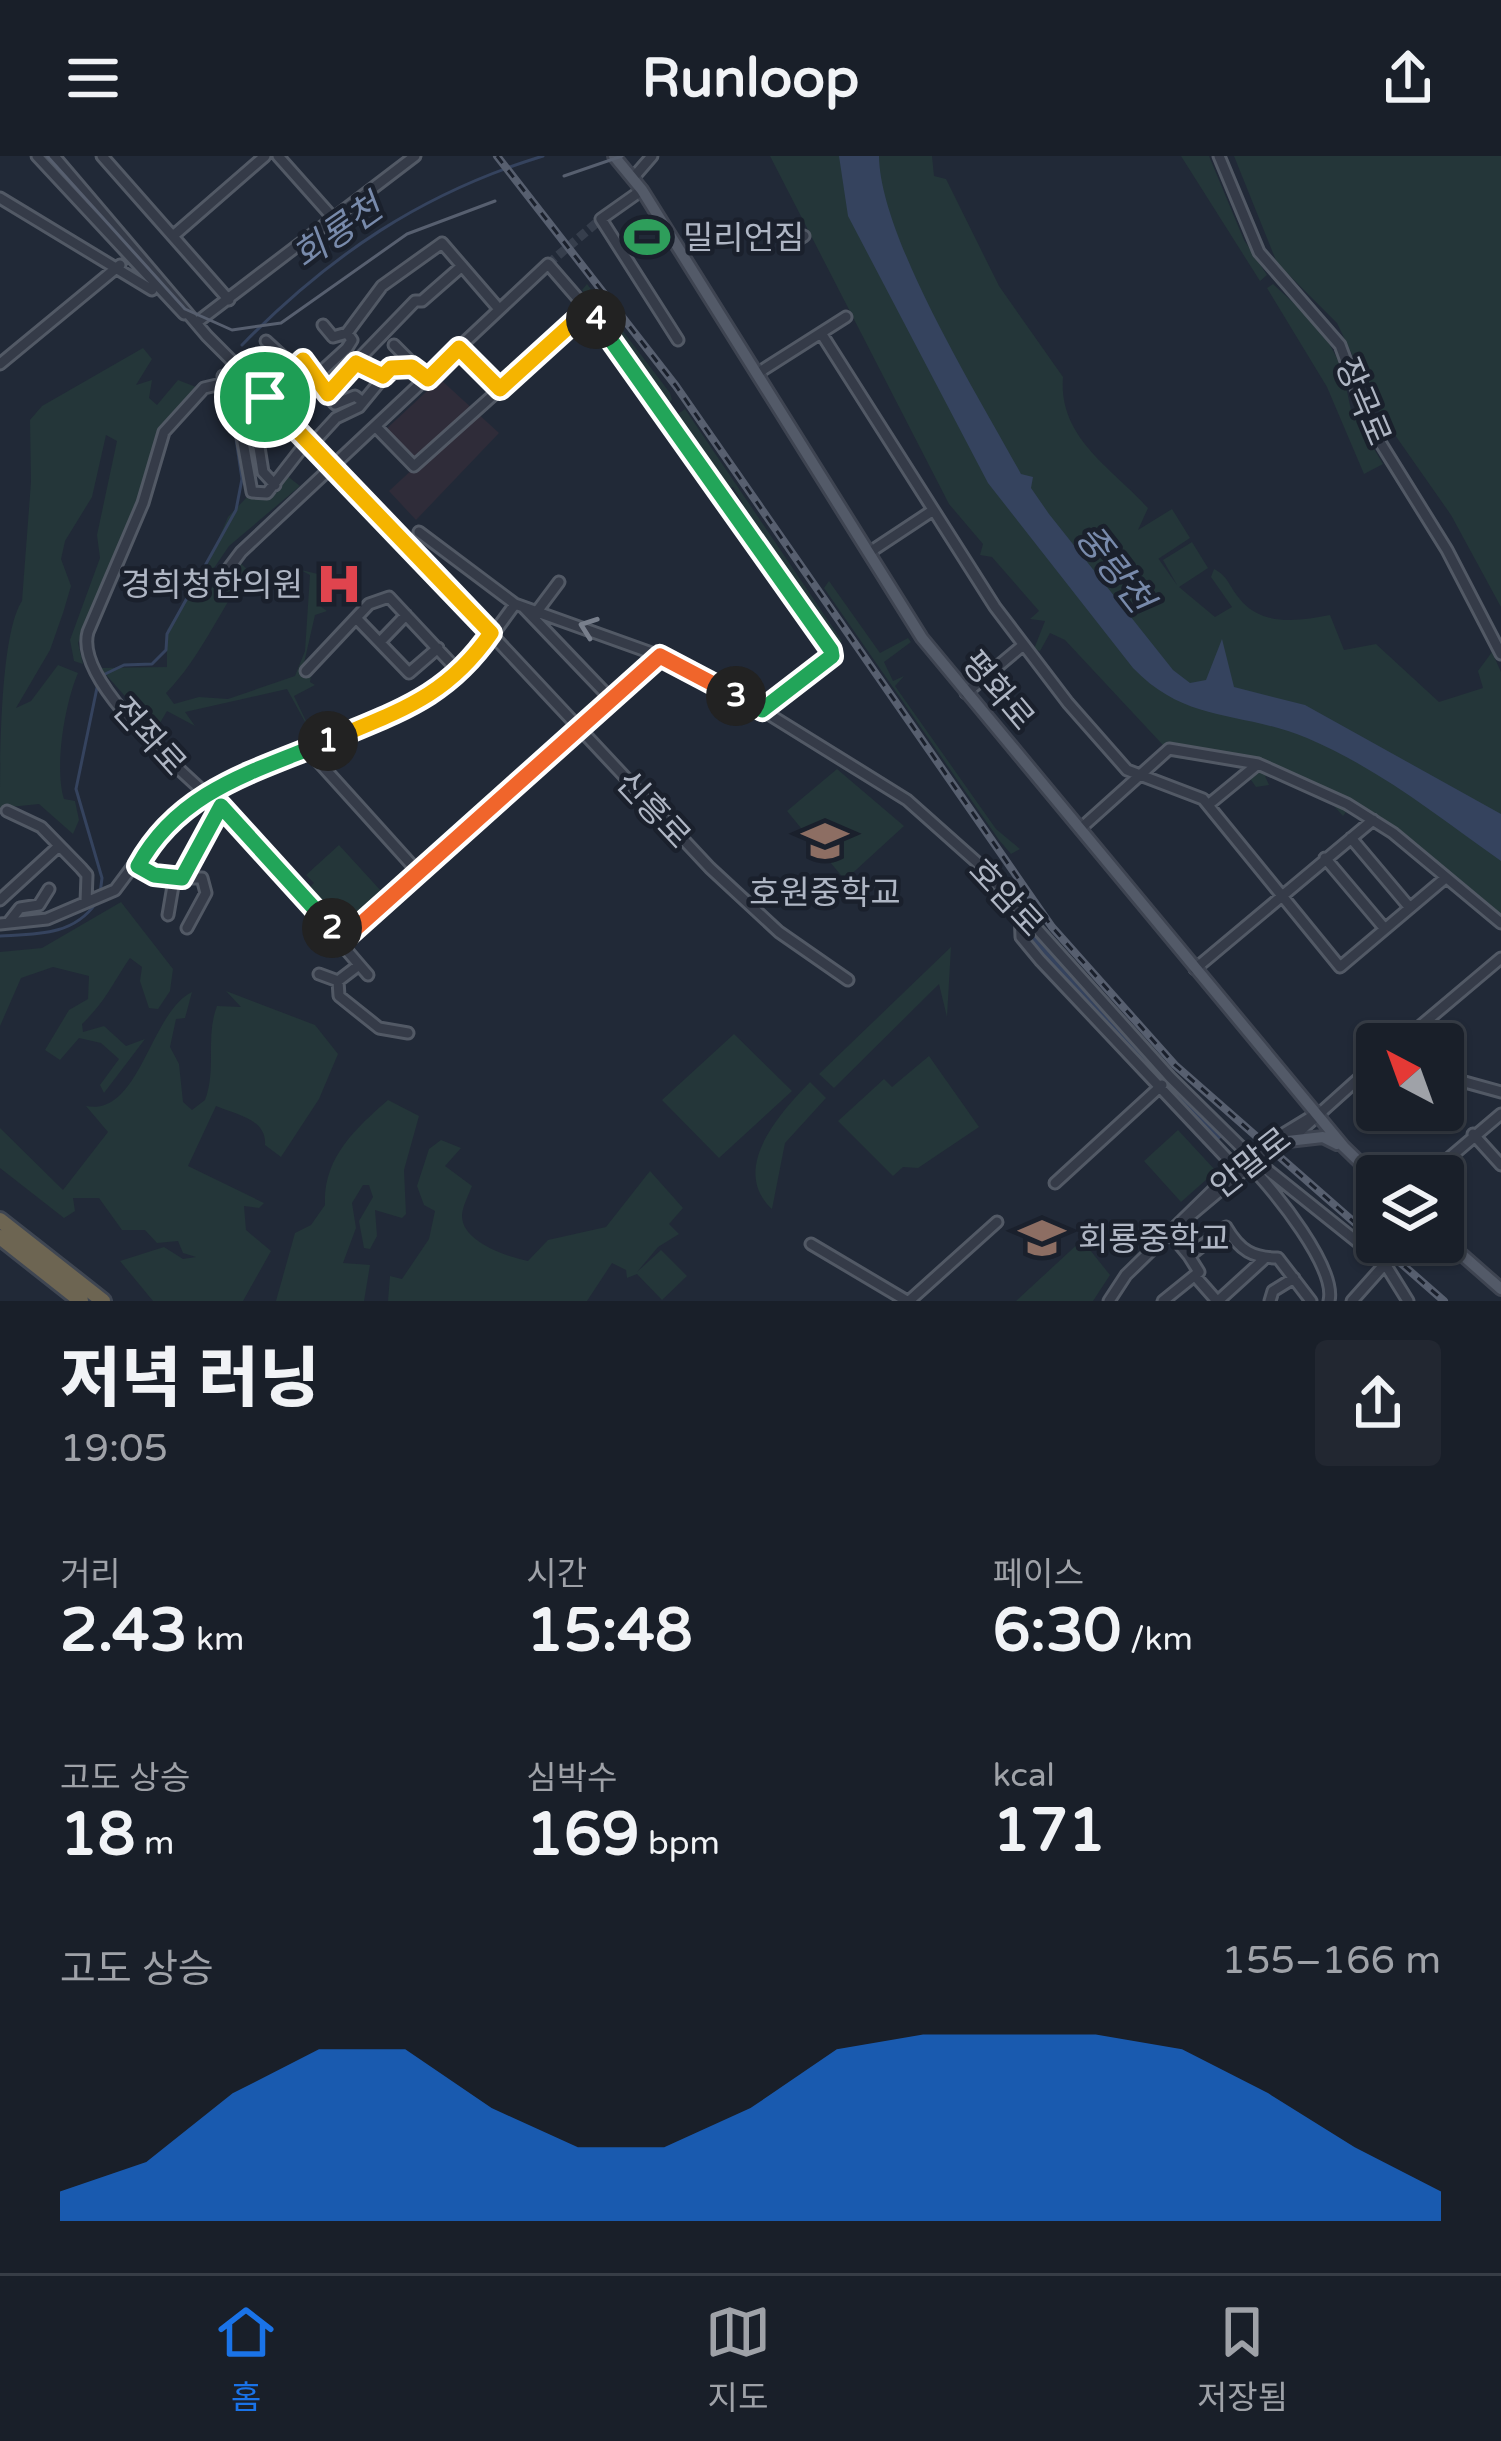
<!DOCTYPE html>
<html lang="ko">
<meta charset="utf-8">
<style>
body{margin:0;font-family:"Varela Round","Noto Sans KR",sans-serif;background:#222731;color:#f1f3f6;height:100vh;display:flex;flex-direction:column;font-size:45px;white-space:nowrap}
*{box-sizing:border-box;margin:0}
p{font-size:39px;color:#9fa2a8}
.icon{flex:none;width:66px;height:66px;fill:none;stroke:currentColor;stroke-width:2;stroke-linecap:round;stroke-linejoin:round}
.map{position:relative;height:1145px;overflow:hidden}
.side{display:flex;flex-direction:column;background:#191f29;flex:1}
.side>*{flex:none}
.needle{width:78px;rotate:319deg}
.fabs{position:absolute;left:1356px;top:867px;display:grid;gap:24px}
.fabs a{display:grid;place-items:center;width:108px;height:108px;border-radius:12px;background:#191f29;box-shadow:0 3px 9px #0004,0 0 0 3px #373d46;font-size:60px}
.pin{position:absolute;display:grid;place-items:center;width:102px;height:102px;color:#fff;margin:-51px;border:6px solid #fff;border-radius:50%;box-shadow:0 3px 12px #0007}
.km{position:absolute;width:60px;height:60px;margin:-30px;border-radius:50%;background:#222;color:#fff;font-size:33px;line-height:60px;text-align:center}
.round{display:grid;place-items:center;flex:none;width:126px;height:126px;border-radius:12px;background:#222731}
.summary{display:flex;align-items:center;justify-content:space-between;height:204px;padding:0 60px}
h1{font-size:66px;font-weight:800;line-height:90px}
.stats{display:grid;grid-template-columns:repeat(3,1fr);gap:18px;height:204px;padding:12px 60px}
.stats div{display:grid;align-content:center}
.stats b{font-size:60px;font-weight:800}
.stats small{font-size:33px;font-weight:400}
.stats p{font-size:33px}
.chart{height:336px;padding:24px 60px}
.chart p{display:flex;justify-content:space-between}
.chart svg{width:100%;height:216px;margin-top:12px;fill:#1a73e8;opacity:.7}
header{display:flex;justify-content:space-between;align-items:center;height:156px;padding:0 60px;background:#191f29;font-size:54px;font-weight:800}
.dock{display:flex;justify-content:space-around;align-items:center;height:168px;border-top:3px solid #373d46;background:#191f29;font-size:33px;color:#9fa2a8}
.dock a{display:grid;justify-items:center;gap:6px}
.dock .on{color:#1a73e8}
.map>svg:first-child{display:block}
.medical{fill:#2f2c39}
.green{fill:#243639}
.water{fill:#35435e}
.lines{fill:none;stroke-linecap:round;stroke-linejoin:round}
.stream{stroke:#35435e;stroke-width:3}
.river{stroke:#35435e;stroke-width:12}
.minor-tunnel{stroke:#363e4c;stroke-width:9;stroke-dasharray:9 4.5;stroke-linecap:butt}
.minor-casing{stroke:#525965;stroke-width:15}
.major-casing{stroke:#3e4451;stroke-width:16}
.highway-casing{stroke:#3f4652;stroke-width:20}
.minor{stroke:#353b48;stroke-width:9}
.major{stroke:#535a68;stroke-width:10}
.highway{stroke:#6d6552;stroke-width:14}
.tram{stroke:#575f6f;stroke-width:3}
.rail-casing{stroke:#575f6f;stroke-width:8}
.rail{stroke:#1a202c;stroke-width:3;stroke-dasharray:9;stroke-linecap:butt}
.oneway{stroke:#787f8c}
.split-1-casing{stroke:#fff;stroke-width:24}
.split-2-casing{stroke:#fff;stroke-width:24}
.split-3-casing{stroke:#fff;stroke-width:24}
.split-4-casing{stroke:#fff;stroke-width:24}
.split-5-casing{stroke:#fff;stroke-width:24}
.split-1{stroke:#f5b400;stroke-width:15}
.split-2{stroke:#22a559;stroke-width:15}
.split-3{stroke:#f0652b;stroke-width:15}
.split-4{stroke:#22a559;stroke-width:15}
.split-5{stroke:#f5b400;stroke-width:15}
.labels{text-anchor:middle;stroke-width:9;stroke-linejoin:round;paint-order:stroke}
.poi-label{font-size:33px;fill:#afb6c4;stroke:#1a202c;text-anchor:start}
.street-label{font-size:33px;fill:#afb6c4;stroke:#1a202c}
.water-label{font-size:36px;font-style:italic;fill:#788aab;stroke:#1a202c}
</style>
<header><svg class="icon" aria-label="menu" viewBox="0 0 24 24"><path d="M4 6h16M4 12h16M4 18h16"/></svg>Runloop<svg class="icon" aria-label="share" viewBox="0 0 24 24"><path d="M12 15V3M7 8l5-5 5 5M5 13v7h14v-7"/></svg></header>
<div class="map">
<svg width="1501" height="1145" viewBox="0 0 1501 1145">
<rect width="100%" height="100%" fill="#212937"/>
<path class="medical" d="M440,223L499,277L416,364L389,335L416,310L383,276Z"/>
<path class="green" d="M770,0H932L934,20L946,23L999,130L1063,221C1058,282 1112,312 1148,352L1138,374L1172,353L1190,382L1158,403L1141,378L1177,429L1163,404L1192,386L1208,412L1179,431L1215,461L1232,451L1211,421L1214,413C1228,420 1229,430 1239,442C1261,471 1299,465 1330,459L1344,494L1376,488L1439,546L1483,532L1478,515L1492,496L1501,516V763C1449,727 1407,677 1352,648L1343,660L1316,630L1265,620L1269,629L1256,631L1241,610L1175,602L1065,484L1050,477L1040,495L1034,493L1045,465L1030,463L1039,455L992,401L980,399L983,388L949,348Z
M1181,0H1209L1244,84L1267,119L1260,125Z
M1234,0H1501V451L1451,359L1381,259L1337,167L1277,107Z
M587,128L670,237L672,244L666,248L675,260L685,253L842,485L833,493L738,350L743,348L733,331L724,333L582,134Z
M1273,128L1321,172L1342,212L1351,254L1383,308L1364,318L1327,231L1267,132Z
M143,192L152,203L136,229L152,224L149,242L157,249L178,224L196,231L158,272L155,299L78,487L83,508L74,505L70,484L100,402L97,379L117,285L106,279L92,341L65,385L61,403L71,430L63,457L50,494L16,552L31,545L58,509L78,517C65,547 54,611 64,643L75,645L79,664L73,678L39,648L0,652C0,604 0,478 22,445L31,326L30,264L42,250Z
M286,319L300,330L229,390L212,415L227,424L239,406L248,414C219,456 201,501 166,537L174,548L199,541L228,543L295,520L305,495L310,419L301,414L318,418L320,450L327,455L315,459L302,516L312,514L310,526L315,529L294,540L316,586L287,533L185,556L195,570L167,555L157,572L163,583L100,512L167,511V474L209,406L228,361L248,340L256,341Z
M829,425L880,497L908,482L911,486L884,506L893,525L904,520L895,530L996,673L1020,693L1011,698L999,684L824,432Z
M837,613L904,670L845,724L820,694L823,690L815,681L810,683L787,655Z
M339,689L382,736L346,769L336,768L306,735L314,727L306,719Z
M121,746L173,813L170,835L158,853L149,852L140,825L142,811L130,802C113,826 107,844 82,868L83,876L104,870L126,890L145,883L104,937L100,929L119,903L101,887L79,882L60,904L45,894L69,854L88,843L89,820L53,811L21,822L0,870V796L42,792Z
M951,791L947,861L939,828L834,932L819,918Z
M226,835L315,869L338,898L319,943L281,1001L265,989C267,963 237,959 216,950L188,1010L264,1047L259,1052L244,1050L246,1074L271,1095L243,1145H153L120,1105L164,1091L183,1103L196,1101L183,1097L178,1085L157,1087L145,1074H122L99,1042H73L75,1055L64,1062L0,1012V972L63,1034L108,976L86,950C140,961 150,856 192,836L185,862L176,863L170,891L179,908L183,946L192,954L205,944C217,912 205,881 217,850L241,851Z
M734,878L792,935L719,1002L662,944Z
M929,900L979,971L918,1012L903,1011L893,1020L838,965L884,923L892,931Z
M810,926L826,942L785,987L772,1053C729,1013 780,957 810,926Z
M388,944L419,960L404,1014L406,1058L402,1062L375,1054L377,1080L370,1093L364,1092L359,1065L373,1041L369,1029H363L352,1047L356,1072L343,1107L370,1109L364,1145H276L295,1077L311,1069L325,1049C323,1002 355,973 388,944Z
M1178,974L1216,1015L1181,1046L1144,1005Z
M441,984L461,992L445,1010L472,1030C469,1038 462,1051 462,1060C462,1086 508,1101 528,1105L548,1084L606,1071L650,1015L683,1052L669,1068L679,1078L658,1091L637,1116L661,1094L687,1120L662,1144L637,1118L627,1122L626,1114L612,1107L587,1145H388L390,1120L402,1123L429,1083L435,1055L424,1049L417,1030L429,993Z
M1082,1084L1110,1119L1093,1145H1016Z"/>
<path class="water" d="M839,0H879C880,82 979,241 1021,318L1033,321L1031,332L1049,358L1173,514L1190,527L1206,524L1222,483L1234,531L1305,549L1501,658V705C1439,661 1378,612 1307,582C1239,554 1187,568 1133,512L988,327L848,60Z"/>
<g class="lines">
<path class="stream" d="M242,189C330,99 422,37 543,0
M103,519L124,509L152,508L166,494L167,478L236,354L242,323L234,269
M98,527L76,633L102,722L100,738
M0,780C36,778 73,780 96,747"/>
<path class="river" d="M1030,779L1216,978"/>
<path class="minor-tunnel" d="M548,108L601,63"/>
<g class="minor-casing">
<path id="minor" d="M37,0L184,158
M54,0L207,180L293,266L710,712L779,776L848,824
M102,0L229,144
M278,0L334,63
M1219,0L1259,96L1340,189L1370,270L1447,394L1501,498
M633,22L652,0
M642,34L601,63L678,184
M0,42L152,134
M173,80L265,0
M796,85L804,80
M196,167L415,0
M323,169L333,181L347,177
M821,177L995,451L1068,547L1127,614L1203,643L1340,811L1443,724
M266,185L292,209
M394,189L428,223
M459,192L500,233L587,154
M355,207L415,145H422L462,110
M0,208L120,109
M758,217L846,161
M223,220L237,253L252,336L267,337L309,283
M221,228L204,232L164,276L143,347L88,476C72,533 212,638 249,679C289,725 328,773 368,819
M265,241L303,204L315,220
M363,246L355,240L335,248L327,239L355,207L383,220
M278,255L347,192L352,184L347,177L382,130L442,87L499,153
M377,272L414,310L500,233
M313,287L336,262L359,251L391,212L412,210
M259,291L263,316L275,329
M419,376L515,448L660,500L762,554L907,644L980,709L1170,921L1249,999L1385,1108L1408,1145
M870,396L932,355
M223,420L241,396L548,108L619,190L831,494L832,500L762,554
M524,452L611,543
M538,454L559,426
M356,462L409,517L438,492
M380,486L406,459
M306,515L369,448L389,441L461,518
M966,537L1022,490
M307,593L419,717L660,500
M1208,649L1258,608
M7,655L41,671L81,712L87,719L86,746
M1080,673L1169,593L1258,608L1347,648L1393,677L1501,767
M1351,682L1410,752
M1325,702L1385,773
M138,710L165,722H202L206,737L187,772
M182,722L221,650
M0,744L59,690
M1020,752L1021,781L1040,804L1235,1011
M168,759L174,724
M9,766L20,752L39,749L49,733
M0,768L47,763L115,734L165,667L205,635L441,533L475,503L515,448
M343,784L419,717
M359,809L338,825L339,840L379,872L408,877
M1195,813L1373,664
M319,818L338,825
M1399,888L1501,802
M1443,920L1501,936
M1473,978L1501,1009
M1250,1010C1274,1034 1337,1112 1329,1145
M1428,1020L1501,958
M1055,1027L1162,929
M1192,1058L1267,995L1298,977L1377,906
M1170,1077L1189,1100L1226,1071C1240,1095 1253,1102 1278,1102L1311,1145
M811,1088L907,1145
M1380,1104L1389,1086
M1195,1120L1217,1145
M909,1145L997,1066
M1109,1145L1126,1119L1249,999L1316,958
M1163,1145L1199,1116L1189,1100
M1218,1145L1263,1104
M1270,1145L1273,1135L1294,1122
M1352,1145L1385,1108"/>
</g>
<g class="major-casing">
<path id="major" d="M614,0L642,34L922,482L1344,991L1377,1023
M1288,985L1323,981L1337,988
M1443,1082L1501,1133"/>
</g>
<g class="highway-casing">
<path id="highway" d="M0,1064L103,1145
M0,1081L81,1145"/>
</g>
<use href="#minor" class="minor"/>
<use href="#major" class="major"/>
<use href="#highway" class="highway"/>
<path class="tram" d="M47,0L185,153L232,174L281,167L407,78L495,45
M564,20L622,0"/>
<g class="rail-casing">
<path id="rail" d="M497,0L676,230L1052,771L1175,909L1444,1145"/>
</g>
<use href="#rail" class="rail"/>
</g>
<defs><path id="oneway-chevron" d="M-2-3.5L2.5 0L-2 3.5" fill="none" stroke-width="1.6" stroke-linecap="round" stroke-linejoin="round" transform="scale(3)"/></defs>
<use class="oneway" href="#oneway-chevron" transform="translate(588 471) rotate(-160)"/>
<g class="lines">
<g class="split-1-casing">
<path id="split-1" d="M265,241L491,477C446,542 398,555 328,585"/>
</g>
<g class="split-2-casing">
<path id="split-2" d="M328,585C253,616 179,635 138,710L154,719L182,722L221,650L332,772"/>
</g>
<g class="split-3-casing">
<path id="split-3" d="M332,772L343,784L660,500L736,540"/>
</g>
<g class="split-4-casing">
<path id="split-4" d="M596,163L831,494L832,500L762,554L736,540"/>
</g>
<g class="split-5-casing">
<path id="split-5" d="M265,241L303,204L328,238L356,207L383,220L391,212L412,211L428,223L459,192L500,233L587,154L596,163"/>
</g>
<use href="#split-1" class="split-1"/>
<use href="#split-2" class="split-2"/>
<use href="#split-3" class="split-3"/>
<use href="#split-4" class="split-4"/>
<use href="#split-5" class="split-5"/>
</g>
<defs>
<g id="stadium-bare" transform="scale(3.6)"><path d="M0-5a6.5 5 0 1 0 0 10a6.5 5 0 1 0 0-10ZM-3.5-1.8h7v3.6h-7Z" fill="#2e9e5b" stroke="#1a202c" stroke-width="2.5" paint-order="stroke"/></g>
<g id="hospital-bare" transform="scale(3.6)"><path d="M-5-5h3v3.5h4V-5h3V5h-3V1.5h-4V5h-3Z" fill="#e0444e" stroke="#1a202c" stroke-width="2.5" paint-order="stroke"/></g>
<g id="school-bare" transform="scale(3.6)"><path d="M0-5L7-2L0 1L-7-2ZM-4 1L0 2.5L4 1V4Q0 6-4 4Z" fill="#8d6e63" stroke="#1a202c" stroke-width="2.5" paint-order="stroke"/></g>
</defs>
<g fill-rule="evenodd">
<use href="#stadium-bare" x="647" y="81"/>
<use href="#hospital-bare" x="339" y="428"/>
<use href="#school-bare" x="825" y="685"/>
<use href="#school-bare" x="1042" y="1082"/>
</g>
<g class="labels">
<g class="poi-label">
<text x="683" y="93">밀리언짐</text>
<text x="303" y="440" text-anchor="end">경희청한의원</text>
<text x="825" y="748" text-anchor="middle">호원중학교</text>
<text x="1078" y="1094">회룡중학교</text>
</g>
<g class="street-label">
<text transform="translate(1364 245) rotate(67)" y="12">장곡로</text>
<text transform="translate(999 534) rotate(50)" y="12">평화로</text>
<text transform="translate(150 580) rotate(48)" y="12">전좌로</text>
<text transform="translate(654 653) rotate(47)" y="12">신흥로</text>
<text transform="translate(1007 741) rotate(47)" y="12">호암로</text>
<text transform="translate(1250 1006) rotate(-38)" y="12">안말로</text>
</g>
<g class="water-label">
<text transform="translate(337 75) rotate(-35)" y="13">회룡천</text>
<text transform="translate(1115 412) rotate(52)" y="13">중랑천</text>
</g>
</g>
</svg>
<div class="fabs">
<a><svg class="needle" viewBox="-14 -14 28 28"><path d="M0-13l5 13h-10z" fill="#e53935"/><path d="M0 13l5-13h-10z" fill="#9fa2a8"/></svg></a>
<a><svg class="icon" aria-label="layers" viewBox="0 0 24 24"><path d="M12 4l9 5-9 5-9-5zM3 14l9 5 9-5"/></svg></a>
</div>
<div class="pin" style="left:265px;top:241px;background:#1e9e55"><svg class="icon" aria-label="arrive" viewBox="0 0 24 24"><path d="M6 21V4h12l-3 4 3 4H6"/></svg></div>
<b class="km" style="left:328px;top:585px">1</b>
<b class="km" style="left:332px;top:772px">2</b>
<b class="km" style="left:736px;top:540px">3</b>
<b class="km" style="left:596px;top:163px">4</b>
</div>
<section class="side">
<div class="summary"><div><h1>저녁 러닝</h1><p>19:05</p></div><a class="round"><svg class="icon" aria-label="share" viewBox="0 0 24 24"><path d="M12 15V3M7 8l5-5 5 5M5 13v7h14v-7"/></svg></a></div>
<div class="stats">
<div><p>거리</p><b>2.43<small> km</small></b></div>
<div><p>시간</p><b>15:48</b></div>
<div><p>페이스</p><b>6:30<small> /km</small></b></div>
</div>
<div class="stats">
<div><p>고도 상승</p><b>18<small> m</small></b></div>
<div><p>심박수</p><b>169<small> bpm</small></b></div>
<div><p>kcal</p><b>171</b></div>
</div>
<div class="chart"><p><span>고도 상승</span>155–166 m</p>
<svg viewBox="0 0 160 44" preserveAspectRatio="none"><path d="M0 44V38L10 32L20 18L30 9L40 9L50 21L60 29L70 29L80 21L90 9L100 6L110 6L120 6L130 9L140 18L150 29L160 38V44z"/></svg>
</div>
</section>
<nav class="dock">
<a class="on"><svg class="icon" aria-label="home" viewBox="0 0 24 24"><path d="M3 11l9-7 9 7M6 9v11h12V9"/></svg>홈</a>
<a><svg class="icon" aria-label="map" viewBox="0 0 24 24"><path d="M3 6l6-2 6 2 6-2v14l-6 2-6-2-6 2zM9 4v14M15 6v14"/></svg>지도</a>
<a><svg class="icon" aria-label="saved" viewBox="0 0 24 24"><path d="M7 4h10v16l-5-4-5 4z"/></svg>저장됨</a>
</nav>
